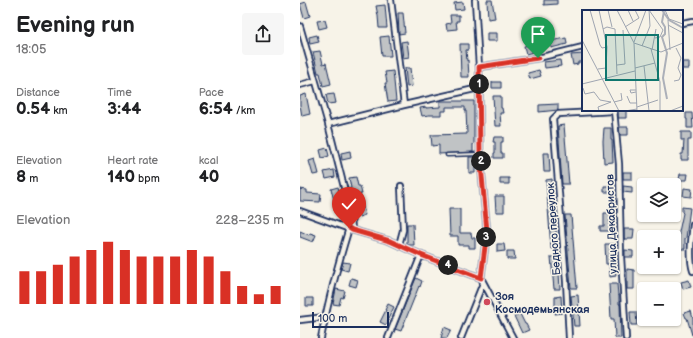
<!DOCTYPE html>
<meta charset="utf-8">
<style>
body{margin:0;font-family:"Balsamiq Sans",sans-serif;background:#f6f6f6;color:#202124;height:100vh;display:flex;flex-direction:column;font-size:15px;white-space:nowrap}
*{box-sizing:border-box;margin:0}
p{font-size:13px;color:#757577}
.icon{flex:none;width:22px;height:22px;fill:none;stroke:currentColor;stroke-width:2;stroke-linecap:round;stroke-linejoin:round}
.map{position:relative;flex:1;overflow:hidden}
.drawer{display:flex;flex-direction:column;background:#fff;width:300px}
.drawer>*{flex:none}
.tools{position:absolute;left:337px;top:178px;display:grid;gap:8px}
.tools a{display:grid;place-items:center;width:44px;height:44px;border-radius:4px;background:#fff;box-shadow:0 1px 3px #0004;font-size:20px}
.scale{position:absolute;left:12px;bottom:10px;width:77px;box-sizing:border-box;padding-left:4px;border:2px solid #1b2f5e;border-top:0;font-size:11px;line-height:14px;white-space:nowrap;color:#1b2f5e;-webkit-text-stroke:3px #f7f3e8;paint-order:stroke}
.pin{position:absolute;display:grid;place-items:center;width:34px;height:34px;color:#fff;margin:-41px -17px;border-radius:50% 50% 50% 0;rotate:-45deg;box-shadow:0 0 4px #0007}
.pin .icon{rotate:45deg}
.km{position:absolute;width:20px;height:20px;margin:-10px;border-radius:50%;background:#222;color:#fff;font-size:11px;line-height:20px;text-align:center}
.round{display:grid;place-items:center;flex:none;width:42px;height:42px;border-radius:4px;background:#f6f6f6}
.overview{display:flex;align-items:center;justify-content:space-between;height:68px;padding:0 16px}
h1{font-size:22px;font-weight:700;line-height:30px}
.stats{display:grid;grid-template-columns:repeat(3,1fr);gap:6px;height:68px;padding:4px 16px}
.stats div{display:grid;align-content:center}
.stats b{font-size:17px;font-weight:700}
.stats small{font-size:11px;font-weight:400}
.stats p{font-size:11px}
.chart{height:112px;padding:8px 16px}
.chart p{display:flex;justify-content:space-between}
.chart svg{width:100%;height:72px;margin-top:4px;stroke:#d93025;stroke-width:6}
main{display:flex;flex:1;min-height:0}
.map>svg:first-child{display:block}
.building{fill:#c0c3c5;stroke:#1b2f5e}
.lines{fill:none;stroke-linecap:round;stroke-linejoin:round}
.service-casing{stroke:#1b2f5e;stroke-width:5}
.minor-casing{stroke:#1b2f5e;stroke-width:8}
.service{stroke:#f7f3e8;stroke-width:2}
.minor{stroke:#f7f3e8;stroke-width:4.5}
.route-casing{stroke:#fff;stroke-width:8}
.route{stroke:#d93025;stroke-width:5}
.poi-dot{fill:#d1495b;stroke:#f7f3e8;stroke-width:1.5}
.labels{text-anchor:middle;stroke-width:3;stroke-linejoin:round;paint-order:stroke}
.street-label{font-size:11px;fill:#1b2f5e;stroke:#f7f3e8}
.poi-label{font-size:11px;font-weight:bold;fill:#1b2f5e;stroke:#f7f3e8;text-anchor:start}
.inset-river{fill:none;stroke:#acb0b9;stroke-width:2}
.inset-road{fill:none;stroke:#9fa5b1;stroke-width:1}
.view{fill:#0f766e;fill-opacity:0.15;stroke:#0f766e;stroke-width:2}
.inset-edge{fill:none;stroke:#1b2f5e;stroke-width:2}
</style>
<main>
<section class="drawer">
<div class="overview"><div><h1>Evening run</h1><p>18:05</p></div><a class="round"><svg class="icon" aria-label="share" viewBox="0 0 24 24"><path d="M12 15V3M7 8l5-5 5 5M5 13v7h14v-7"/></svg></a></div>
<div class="stats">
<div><p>Distance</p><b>0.54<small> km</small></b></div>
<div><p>Time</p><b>3:44</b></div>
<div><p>Pace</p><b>6:54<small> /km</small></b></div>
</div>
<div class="stats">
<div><p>Elevation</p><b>8<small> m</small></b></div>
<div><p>Heart rate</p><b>140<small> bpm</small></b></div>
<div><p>kcal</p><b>40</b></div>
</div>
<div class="chart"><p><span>Elevation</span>228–235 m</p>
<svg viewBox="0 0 160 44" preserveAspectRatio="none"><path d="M5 44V24M15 44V24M25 44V20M35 44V15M45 44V11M55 44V6M65 44V11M75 44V15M85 44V15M95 44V15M105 44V11M115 44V15M125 44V24M135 44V33M145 44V38M155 44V33"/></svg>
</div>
</section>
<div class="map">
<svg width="393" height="338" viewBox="0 0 393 338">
<rect width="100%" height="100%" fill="#f7f3e8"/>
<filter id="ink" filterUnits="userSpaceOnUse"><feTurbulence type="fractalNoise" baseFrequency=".025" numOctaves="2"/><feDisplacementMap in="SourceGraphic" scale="8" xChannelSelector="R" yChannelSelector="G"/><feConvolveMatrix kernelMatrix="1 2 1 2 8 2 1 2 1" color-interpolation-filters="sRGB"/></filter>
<g filter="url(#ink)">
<path class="building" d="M187,0H192L195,18L188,19Z
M244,0H257V4L244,5Z
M6,2L10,16L4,18L0,4Z
M163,2L164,9L155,10L154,3Z
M85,5L87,28H79L78,16L76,6Z
M98,13H103L105,33L99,34Z
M150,15H159V21H156L157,29L147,30L146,24L151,23Z
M25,20L27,27L19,29L17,21Z
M187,33H197V41H187Z
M17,35L19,42L10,44L9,37Z
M89,36L91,56H82L80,37Z
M266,38L267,44L251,48L250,41Z
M107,41L109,57L103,58L101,42Z
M160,44H168V50H166L167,61L168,60L169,77H161Z
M231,44L233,52L226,54L224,46Z
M20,51L23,64L26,63L31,84L23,86L20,73H18L13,52Z
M283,54V62H278V64L273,65L271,55Z
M260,60L261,66L245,68L244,62Z
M382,62H389V69H382Z
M105,68H110L112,86L107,87Z
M239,70L241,76L230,79L228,73Z
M93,71L96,101L88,102L85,83H87L85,72Z
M192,82H201V88H192Z
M6,94L10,114L2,116L0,105V96Z
M34,94L36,103L28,104L26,95Z
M193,96H201V108H202L203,113H200L201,126H195Z
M140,101H174V144H173V152L139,154V145L132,146L131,135L167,134L166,111H165V107H146V111H141V115H129L122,116L120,108L126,107V108L140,107Z
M258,104V110L239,112V105Z
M318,110H326V118H318Z
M386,113H392L393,128H387V119H386Z
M264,125L269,184H262L258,126Z
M319,127H328V135H320Z
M304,128H311V140H312L313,162L304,163L303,141Z
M381,132H391V140H388V160H381V154H383L384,140H381Z
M194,137H203V142H201V153H203V158H194V153H195V142H193Z
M27,148L29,156L22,158L20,150Z
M50,151L51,158L42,160L41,153Z
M243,153H249L250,172H244Z
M169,157H175V173H169Z
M15,159L19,174L13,175L9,161Z
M34,170L35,177L26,179L24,172Z
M323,172H332V179H323Z
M380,174H388L387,180H379Z
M56,177L58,186H60L62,194H60L65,215L59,217L54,196H51L49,189L51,188L49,178Z
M200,178H209V184H200Z
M252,179L254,217H255V228H256L257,249H251L246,180Z
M304,186H312L313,192H304Z
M323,186L332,187V193L323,192Z
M38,187L43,206L36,208L31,189Z
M384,188L392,189L391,197L383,196Z
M0,189L7,190V193L21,194L20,202L0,201Z
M195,196H204V212H196Z
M382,207L390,208L386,238H385V249H378L379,232L383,213L382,212Z
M149,209H160V233H171L172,238H175V248H169V245H158V236H150Z
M304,213H315V220H310V231H300V226H304Z
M265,215H271L277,288H271Z
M107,224H113L114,245H107Z
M324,229H334L333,239H324Z
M0,231L9,235L10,233L16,235L13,242L0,237Z
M197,244H204L205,251L197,252Z
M305,244H316V264H315L316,276L310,277L309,264H306Z
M325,250L333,251V257H325Z
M207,251H214L215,259H207Z
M251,257H258L260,289H254Z
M43,262L50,263L48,271L41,269Z
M327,269L334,270V289H327Z
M51,278L58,280L56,287L49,285Z
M116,278L122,281L120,287L119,286L101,331L95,329Z
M389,280L391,287L383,289L381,282Z
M309,284H317L318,295H319V304H320L321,338H315L314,319H311Z
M36,289L45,291L43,298L41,297L39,305L33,304Z
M278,295L280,326H274L271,296Z
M261,296L262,313L255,314V297Z
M6,298H13V306H6Z
M88,304L94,307L88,319H89L86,325L80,322L86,310H85Z
M391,311L393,319V335H392L387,318H386L384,313Z
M330,312H336L337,325H331Z
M220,314L225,324H226L229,330L222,333L214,316Z
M144,327L151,330L147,338H141Z"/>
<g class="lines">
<g class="service-casing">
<path id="service" d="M147,155L179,154"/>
</g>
<g class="minor-casing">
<path id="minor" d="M91,0L104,105
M175,0L179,67L180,154L187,231L181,278L213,338
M382,23L393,21
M0,26L28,124L51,215L52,230
M179,67L238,58L283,47
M0,85L15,81
M314,110L319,164L321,257L326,338
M28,124L104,105L179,88
M0,211L52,230L90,241L121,255L181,278
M393,225C391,240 389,257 393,271
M99,245L103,230L101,186
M0,320L25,317
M21,338C28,301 38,264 49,228
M88,338L121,255
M161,338L183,283
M269,338L266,281L253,119L258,114L314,111"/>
</g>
<use href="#service" class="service"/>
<use href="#minor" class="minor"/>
</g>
</g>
<g class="lines" filter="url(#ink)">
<g class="route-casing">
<path id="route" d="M49,228L52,230L90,241L121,255L181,278L187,231L180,154L179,67L238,58"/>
</g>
<use href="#route" class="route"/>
</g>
<circle class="poi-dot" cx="187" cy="302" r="4"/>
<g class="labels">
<g class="street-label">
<text transform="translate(311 224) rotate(-92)" y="4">улица Декабристов</text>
<text transform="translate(253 229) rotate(-94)" y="4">Бедного переулок</text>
</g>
<g class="poi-label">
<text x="195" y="300">Зоя<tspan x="195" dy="13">Космодемьянская</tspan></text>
</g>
</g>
<g transform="translate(282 10)">
<rect width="101" height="101" fill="#f7f3e8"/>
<path class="inset-river" d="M80,0L87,10L101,18M82,1L80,12L83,17V24L80,27L85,43L81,68L85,89"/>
<path class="inset-road" d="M8,0L18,35L20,38L25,37M26,0L30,17M35,0L52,33L55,101M46,0L51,11M67,0L81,20L78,27L73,28M83,0L87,9L101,14M86,10L88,40M86,15L101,23M43,17L57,8L53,0M21,19L25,17L33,19L35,64M0,30L37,101M52,32L64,0M52,33L79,42L101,33M60,36L68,16L67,0M69,39L78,72V101M70,40L74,19M35,55L43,54L41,20M62,56L67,101M53,58L73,53M16,59L24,58L25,37L17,0M92,71L97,70L99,65L96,58L99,48L94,38M0,74L53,61M1,78L3,84L12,82L18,90L29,92M54,80H48L49,83L54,82M45,86L48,93H55M32,92L40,90L39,83M55,97L76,90M17,101L16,97L29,92M43,101L55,99M88,101L101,96"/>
<path class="view" d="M24,25H76V70H24Z"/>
<rect width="101" height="101" class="inset-edge"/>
</g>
</svg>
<div class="tools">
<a><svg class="icon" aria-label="layers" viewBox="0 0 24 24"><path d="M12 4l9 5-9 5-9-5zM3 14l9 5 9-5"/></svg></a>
<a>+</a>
<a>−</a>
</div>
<div class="scale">100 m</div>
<div class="pin" style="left:238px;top:58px;background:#1e9e55"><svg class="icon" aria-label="arrive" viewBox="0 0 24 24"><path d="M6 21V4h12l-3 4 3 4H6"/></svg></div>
<div class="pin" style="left:49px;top:228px;background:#d93025"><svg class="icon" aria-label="check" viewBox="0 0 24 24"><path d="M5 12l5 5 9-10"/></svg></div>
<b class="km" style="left:179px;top:84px">1</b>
<b class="km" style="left:181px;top:161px">2</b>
<b class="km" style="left:186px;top:237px">3</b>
<b class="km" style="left:148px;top:265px">4</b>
</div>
</main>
